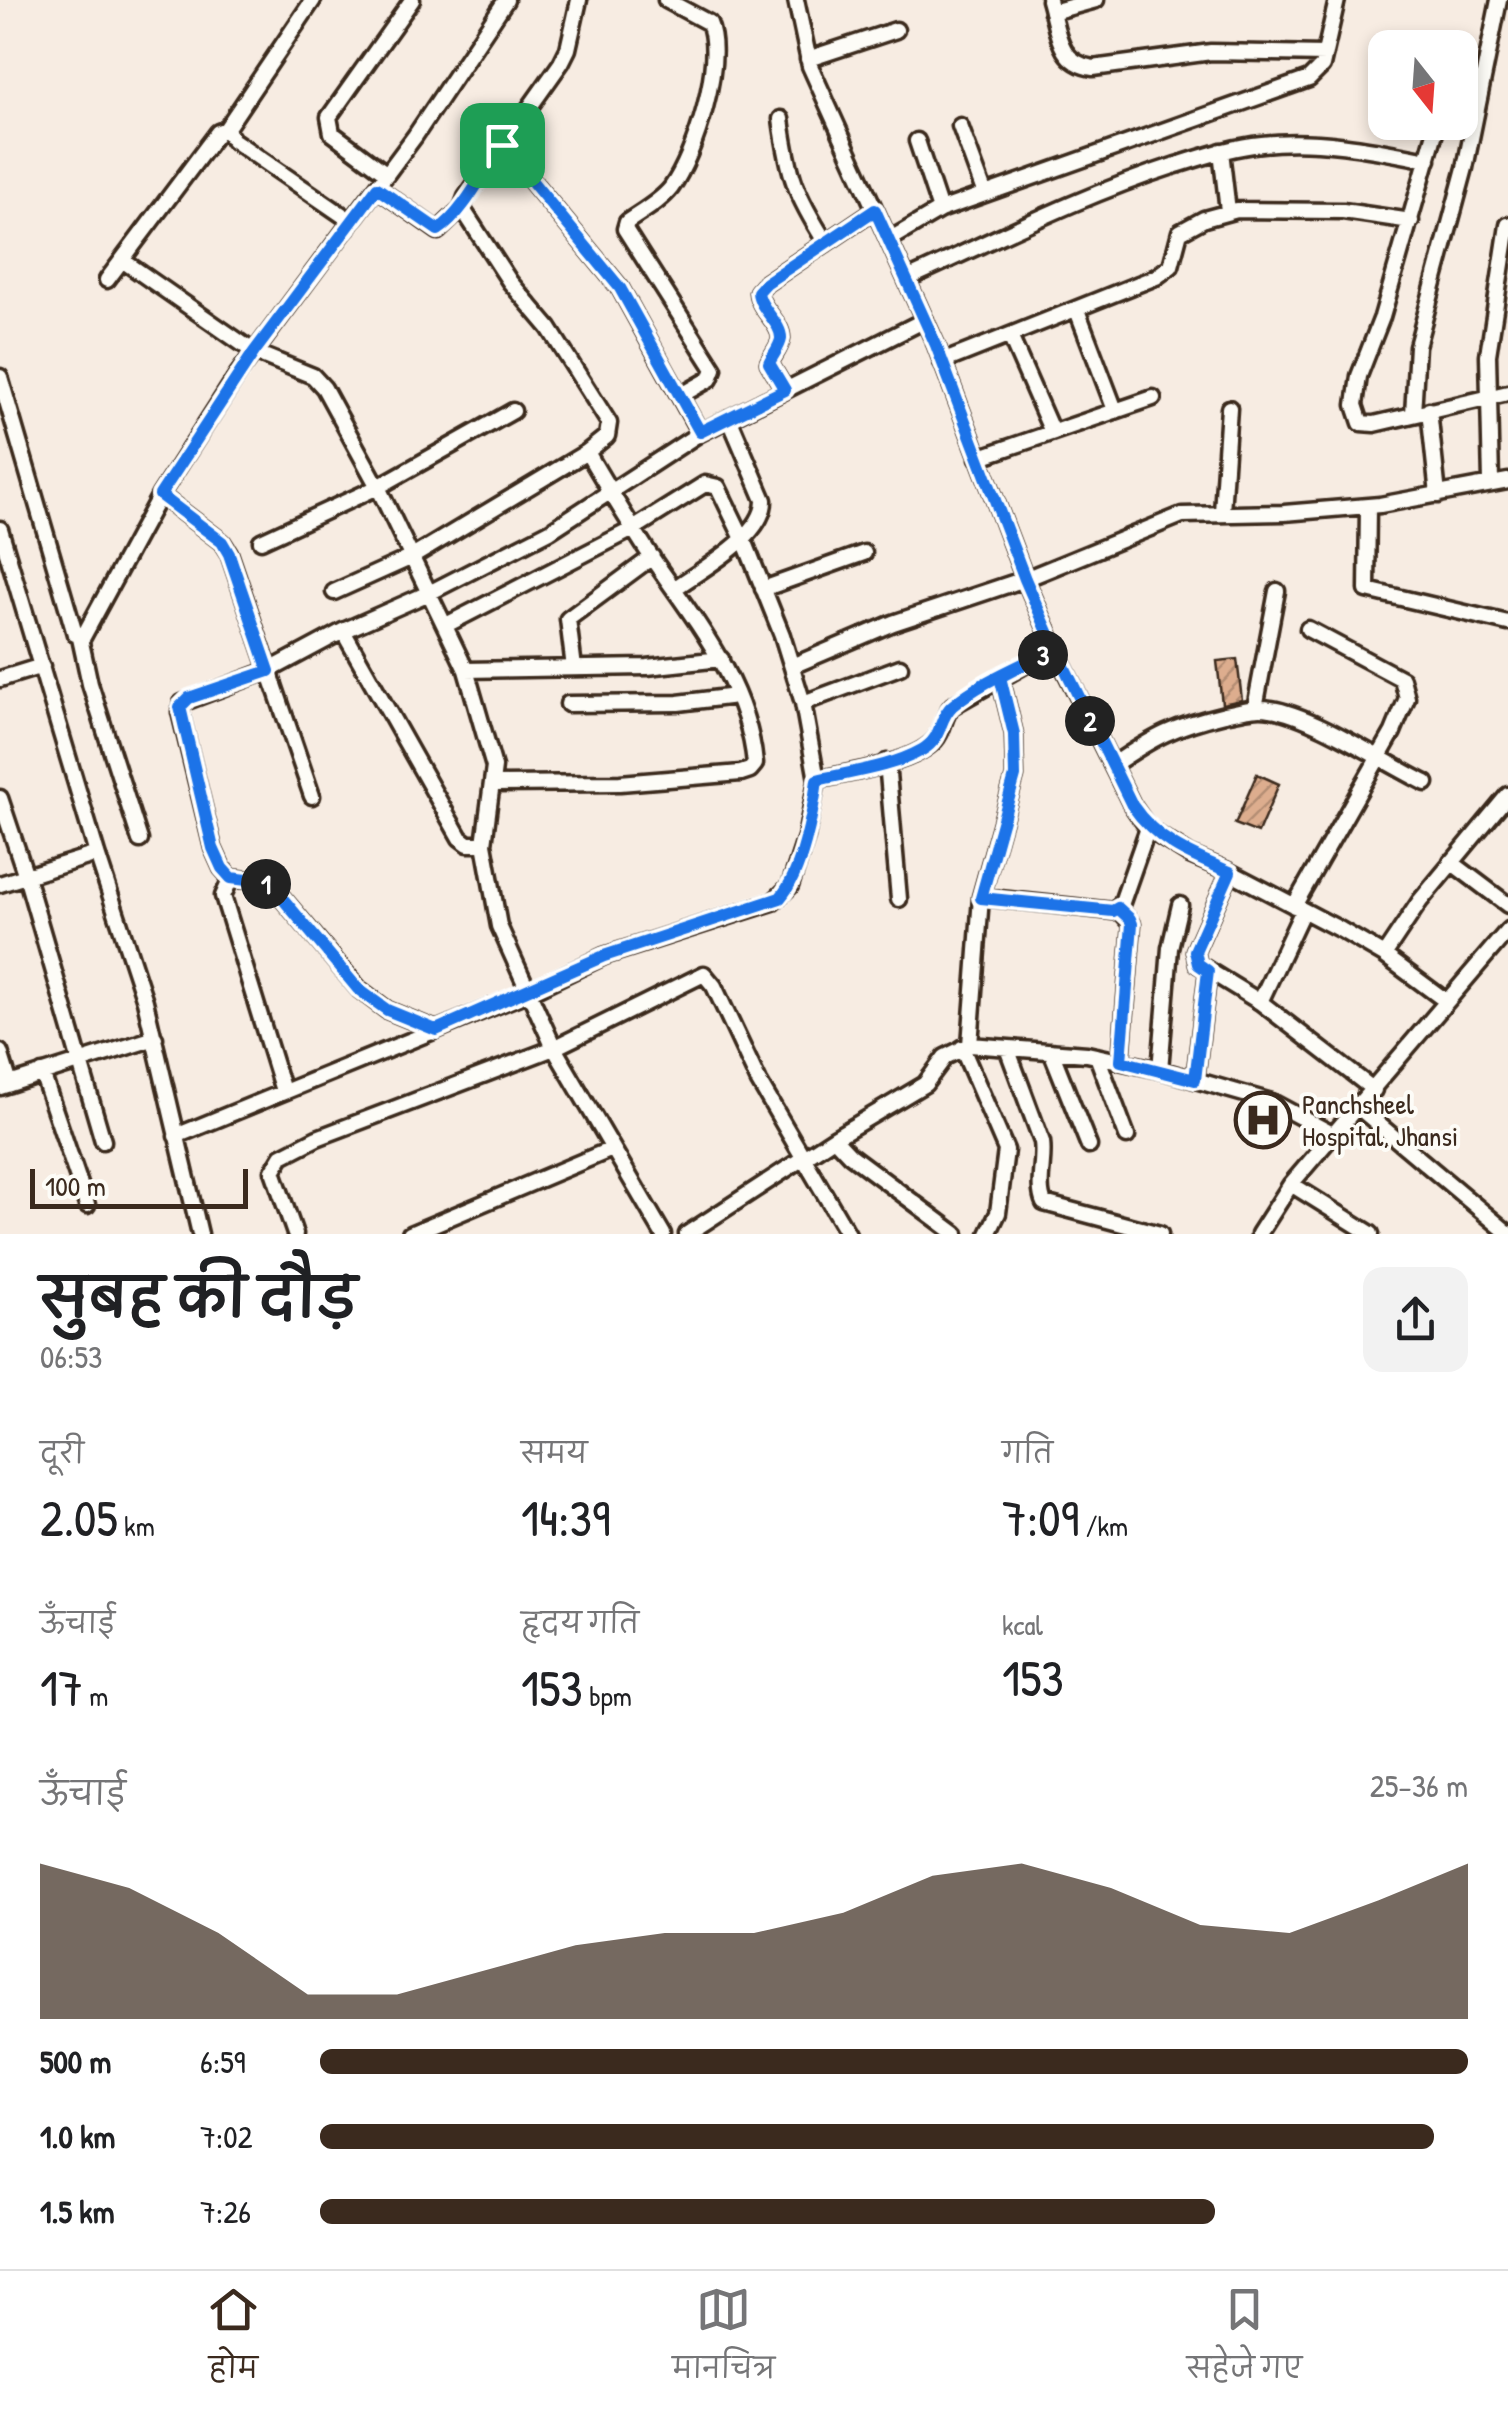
<!DOCTYPE html>
<html lang="hi">
<meta charset="utf-8">
<style>
body{margin:0;font-family:"Patrick Hand","Playpen Sans Deva",sans-serif;background:#f2f2f2;color:#202124;height:100vh;display:flex;flex-direction:column;font-size:38px;white-space:nowrap}
*{box-sizing:border-box;margin:0}
p{font-size:32px;color:#757577}
.icon{flex:none;width:55px;height:55px;fill:none;stroke:currentColor;stroke-width:2;stroke-linecap:round;stroke-linejoin:round}
.map{position:relative;height:1234px;overflow:hidden}
.details{display:flex;flex-direction:column;background:#fff;flex:1}
.details>*{flex:none}
.needle{width:65px;rotate:163deg}
.fabs{position:absolute;left:1368px;top:30px;display:grid;gap:20px}
.fabs a{display:grid;place-items:center;width:110px;height:110px;border-radius:20px;background:#fff;box-shadow:0 5px 15px #0003;font-size:50px}
.scale{position:absolute;left:30px;bottom:25px;width:218px;box-sizing:border-box;padding-left:10px;border:5px solid #3b2a1e;border-top:0;font-size:28px;line-height:35px;white-space:nowrap;color:#3b2a1e;-webkit-text-stroke:8px #fdfcf7;paint-order:stroke}
.pin{position:absolute;display:grid;place-items:center;width:85px;height:85px;color:#fff;margin:-42px;border-radius:20px;box-shadow:0 5px 15px #0006}
.km{position:absolute;width:50px;height:50px;margin:-25px;border-radius:50%;background:#222;color:#fff;font-size:28px;line-height:50px;text-align:center}
.round{display:grid;place-items:center;flex:none;width:105px;height:105px;border-radius:20px;background:#f2f2f2}
.headline{display:flex;align-items:center;justify-content:space-between;height:170px;padding:0 40px}
h1{font-size:55px;font-weight:600;line-height:75px}
.metrics{display:grid;grid-template-columns:repeat(3,1fr);gap:15px;height:170px;padding:10px 40px}
.metrics div{display:grid;align-content:center}
.metrics b{font-size:50px;font-weight:600}
.metrics small{font-size:28px;font-weight:400}
.metrics p{font-size:28px}
.chart{height:280px;padding:20px 40px}
.chart p{display:flex;justify-content:space-between}
.chart svg{width:100%;height:180px;margin-top:10px;fill:#3b2a1e;opacity:.7}
ul{padding:0 40px;list-style:none;font-size:32px}
li{display:grid;grid-template-columns:160px 120px 1fr;align-items:center;height:75px}
li i{height:25px;border-radius:12px;background:#3b2a1e}
.dock{display:flex;justify-content:space-around;align-items:center;height:140px;border-top:2px solid #e0e0e0;background:#fff;font-size:28px;color:#757577}
.dock a{display:grid;justify-items:center;gap:5px}
.dock .on{color:#3b2a1e}
.map>svg:first-child{display:block}
.building{fill:url(#building-hatch);stroke:#3b2a1e;stroke-width:2.5}
.lines{fill:none;stroke-linecap:round;stroke-linejoin:round}
.minor-casing{stroke:#3b2a1e;stroke-width:21}
.minor{stroke:#fdfcf7;stroke-width:14}
.route-casing{stroke:#fff;stroke-width:20}
.route{stroke:#1a73e8;stroke-width:12}
.labels{text-anchor:middle;stroke-width:8;stroke-linejoin:round;paint-order:stroke}
.poi-label{font-size:28px;fill:#3b2a1e;stroke:#fdfcf7;text-anchor:start}
</style>
<div class="map">
<svg width="1508" height="1234" viewBox="0 0 1508 1234">
<defs>
<pattern id="building-hatch" width="6" height="6" patternUnits="userSpaceOnUse" patternTransform="scale(2.5)"><rect width="6" height="6" fill="#ddad8e"/><path d="M-1 1l2-2M0 6l6-6M5 7l2-2" fill="none" stroke="#b48d73"/></pattern>
</defs>
<rect width="100%" height="100%" fill="#f7ece2"/>
<filter id="ink" filterUnits="userSpaceOnUse"><feTurbulence type="fractalNoise" baseFrequency=".01" numOctaves="2"/><feDisplacementMap in="SourceGraphic" scale="20" xChannelSelector="R" yChannelSelector="G"/><feConvolveMatrix kernelMatrix="1 2 1 2 8 2 1 2 1" color-interpolation-filters="sRGB"/></filter>
<g filter="url(#ink)">
<path class="building" d="M1237,659L1242,700L1222,704L1217,661Z
M1257,774L1279,784L1258,833L1235,824Z"/>
<g class="lines">
<g class="minor-casing">
<path id="minor" d="M313,0L226,129L233,140L351,221
M666,0L709,23C725,61 695,155 671,188C660,202 641,212 627,222L625,229L714,369L710,379L680,396
M796,0L810,66L936,345L1025,579L1062,664L1132,805L1148,828L1161,837L1190,855L1230,872L1341,930L1384,955L1446,1001
M1049,0C1058,30 1057,63 1093,68L1211,52L1325,54
M1052,12L1096,0
M808,59L896,30
M781,119C789,177 795,193 826,243
M960,126L985,194
M1436,129L1382,317L1359,376L1355,405L1361,423L1374,424L1508,393
M917,141L940,210
M502,145L620,288L700,433
M1221,151L1228,211
M387,174L332,133L329,117L412,0
M377,188L438,231L462,208
M889,240L940,210L1309,79L1322,66L1337,0
M122,260L254,352L313,376L324,388L378,487L466,670L494,767L484,844L499,926L554,1048L663,1234
M907,279C994,240 1082,195 1173,166C1203,157 1231,147 1262,144C1318,138 1372,149 1428,160
M107,280L218,132L226,129
M1077,310L1115,410
M1010,336L1052,432
M942,362L1156,277L1171,266L1180,232L1204,219L1237,210L1343,211L1411,221
M0,377L75,634L83,637L160,495L238,374L415,136L506,0
M785,390L769,363C772,356 780,347 781,339C782,323 759,309 758,292L766,283L875,210
M1429,410L1438,495
M1413,414L1417,346L1465,168L1499,0
M978,458L1153,398
M1491,482L1488,355L1508,225
M160,495L222,542L229,553L312,796
M1368,506L1367,590L1508,623
M1222,512L1229,408
M0,529L97,854L145,1001L200,1234
M261,541L378,487L513,411
M674,589C700,570 765,536 764,500L729,418
M763,589L864,553
M334,592L412,557L587,452L607,436L609,423L549,328L510,282L462,208L466,197L561,63L568,49L579,0
M343,631L460,838L468,844H484
M80,638L90,684L140,840
M792,666L893,623L1025,579L1182,515L1284,513L1380,505L1508,481
M574,668L568,619L652,557
M466,670L647,667L721,659
M0,679L42,666
M803,703L900,667
M568,704L678,703L736,696
M1255,708L1277,591
M887,762L899,899
M1113,765C1155,736 1175,726 1225,714C1241,711 1255,706 1271,709C1313,715 1385,763 1426,783
M817,780C849,772 913,764 935,740C944,730 943,716 952,706L1055,648
M494,784L620,783L741,773L750,770L755,764C748,685 695,620 652,558C629,523 608,488 587,452
M0,798L26,876L103,1141
M1451,862L1508,905
M1230,872L1195,951L1198,964L1260,1002L1374,1090
M231,878L223,896L283,1091
M0,884L97,854
M981,897L1113,911L1121,905L1148,828
M1294,906L1393,732L1407,698L1402,679L1308,629
M1118,908L1132,924L1121,1061
M1384,955L1420,901L1508,795
M1260,1002L1303,910
M436,1030L387,1010L359,989L278,893L263,882L231,878L222,868L213,848L180,712L182,703L272,669L343,631L429,593L550,531L700,433L925,320
M970,1045L981,897L1015,776L1014,734L1000,677
M962,1048L1006,1150L998,1213L988,1234
M1007,1048L1042,1142C1045,1161 1036,1186 1044,1203L1160,1234
M1051,1051L1089,1146
M0,1052L10,1084
M1097,1056L1127,1136
M1160,1070L1170,948L1180,905
M42,1073L87,1205
M1195,1080L1208,971
M0,1087L155,1038
M1358,1107L1508,1233
M176,1136L527,993L604,956L773,902L790,886L806,837L817,780L803,703L782,635L746,545L718,487L705,484L633,529L446,625
M834,1138L850,1155L956,1234
M1291,1184L1371,1234
M295,1234L273,1171L282,1156L317,1138L554,1048L704,974L714,986L759,1082L848,1234
M410,1234L612,1149
M687,1234L834,1138L925,1084L945,1057L970,1045L1087,1054L1160,1070L1272,1102L1334,1135
M1259,1234L1291,1184L1508,930"/>
</g>
<use href="#minor" class="minor"/>
</g>
</g>
<g class="lines" filter="url(#ink)">
<g class="route-casing">
<path id="route" d="M502,145C484,171 463,214 438,230L377,188L254,352L160,495L222,542L229,554L269,671L189,698L180,707L213,848L222,868L231,878L263,882L278,893L358,989L387,1010L436,1030L604,956L780,898C802,873 813,813 817,780C851,772 892,767 922,750C944,737 937,720 952,706C981,681 1021,666 1055,648L1132,805C1157,842 1190,855 1230,872L1195,951L1198,964L1208,971L1195,1080L1121,1061L1132,924L1130,919L1118,908L1113,911L981,898L1015,776L1014,734L1000,677L1055,648L1025,579L936,345L875,210L766,283L758,292C759,309 782,323 781,339C780,347 772,356 769,363L785,390L700,432L620,288L502,145"/>
</g>
<use href="#route" class="route"/>
</g>
<defs>
<g id="hospital-ring" transform="scale(2.875)"><circle r="9.5" fill="#fdfcf7" stroke="#3b2a1e" stroke-width="1.5"/><path d="M-5-5h3v3.5h4V-5h3V5h-3V1.5h-4V5h-3Z" fill="#3b2a1e"/></g>
</defs>
<g fill-rule="evenodd">
<use href="#hospital-ring" x="1263" y="1120"/>
</g>
<g class="labels">
<g class="poi-label">
<text x="1302" y="1114">Panchsheel<tspan x="1302" dy="32">Hospital, Jhansi</tspan></text>
</g>
</g>
</svg>
<div class="fabs">
<a><svg class="needle" viewBox="-14 -14 28 28"><path d="M0-13l5 13h-10z" fill="#e53935"/><path d="M0 13l5-13h-10z" fill="#757577"/></svg></a>
</div>
<div class="scale">100 m</div>
<div class="pin" style="left:502px;top:145px;background:#1e9e55"><svg class="icon" aria-label="arrive" viewBox="0 0 24 24"><path d="M6 21V4h12l-3 4 3 4H6"/></svg></div>
<b class="km" style="left:266px;top:884px">1</b>
<b class="km" style="left:1090px;top:721px">2</b>
<b class="km" style="left:1043px;top:655px">3</b>
</div>
<section class="details">
<div class="headline"><div><h1>सुबह की दौड़</h1><p>06:53</p></div><a class="round"><svg class="icon" aria-label="share" viewBox="0 0 24 24"><path d="M12 15V3M7 8l5-5 5 5M5 13v7h14v-7"/></svg></a></div>
<div class="metrics">
<div><p>दूरी</p><b>2.05<small> km</small></b></div>
<div><p>समय</p><b>14:39</b></div>
<div><p>गति</p><b>7:09<small> /km</small></b></div>
</div>
<div class="metrics">
<div><p>ऊँचाई</p><b>17<small> m</small></b></div>
<div><p>हृदय गति</p><b>153<small> bpm</small></b></div>
<div><p>kcal</p><b>153</b></div>
</div>
<div class="chart"><p><span>ऊँचाई</span>25–36 m</p>
<svg viewBox="0 0 160 44" preserveAspectRatio="none"><path d="M0 44V6L10 12L20 23L30 38L40 38L50 32L60 26L70 23L80 23L90 18L100 9L110 6L120 12L130 21L140 23L150 15L160 6V44z"/></svg>
</div>
<ul>
<li><b>500 m</b>6:59<i style="width:100%"></i></li>
<li><b>1.0 km</b>7:02<i style="width:97%"></i></li>
<li><b>1.5 km</b>7:26<i style="width:78%"></i></li>
</ul>
</section>
<nav class="dock">
<a class="on"><svg class="icon" aria-label="home" viewBox="0 0 24 24"><path d="M3 11l9-7 9 7M6 9v11h12V9"/></svg>होम</a>
<a><svg class="icon" aria-label="map" viewBox="0 0 24 24"><path d="M3 6l6-2 6 2 6-2v14l-6 2-6-2-6 2zM9 4v14M15 6v14"/></svg>मानचित्र</a>
<a><svg class="icon" aria-label="saved" viewBox="0 0 24 24"><path d="M7 4h10v16l-5-4-5 4z"/></svg>सहेजे गए</a>
</nav>
